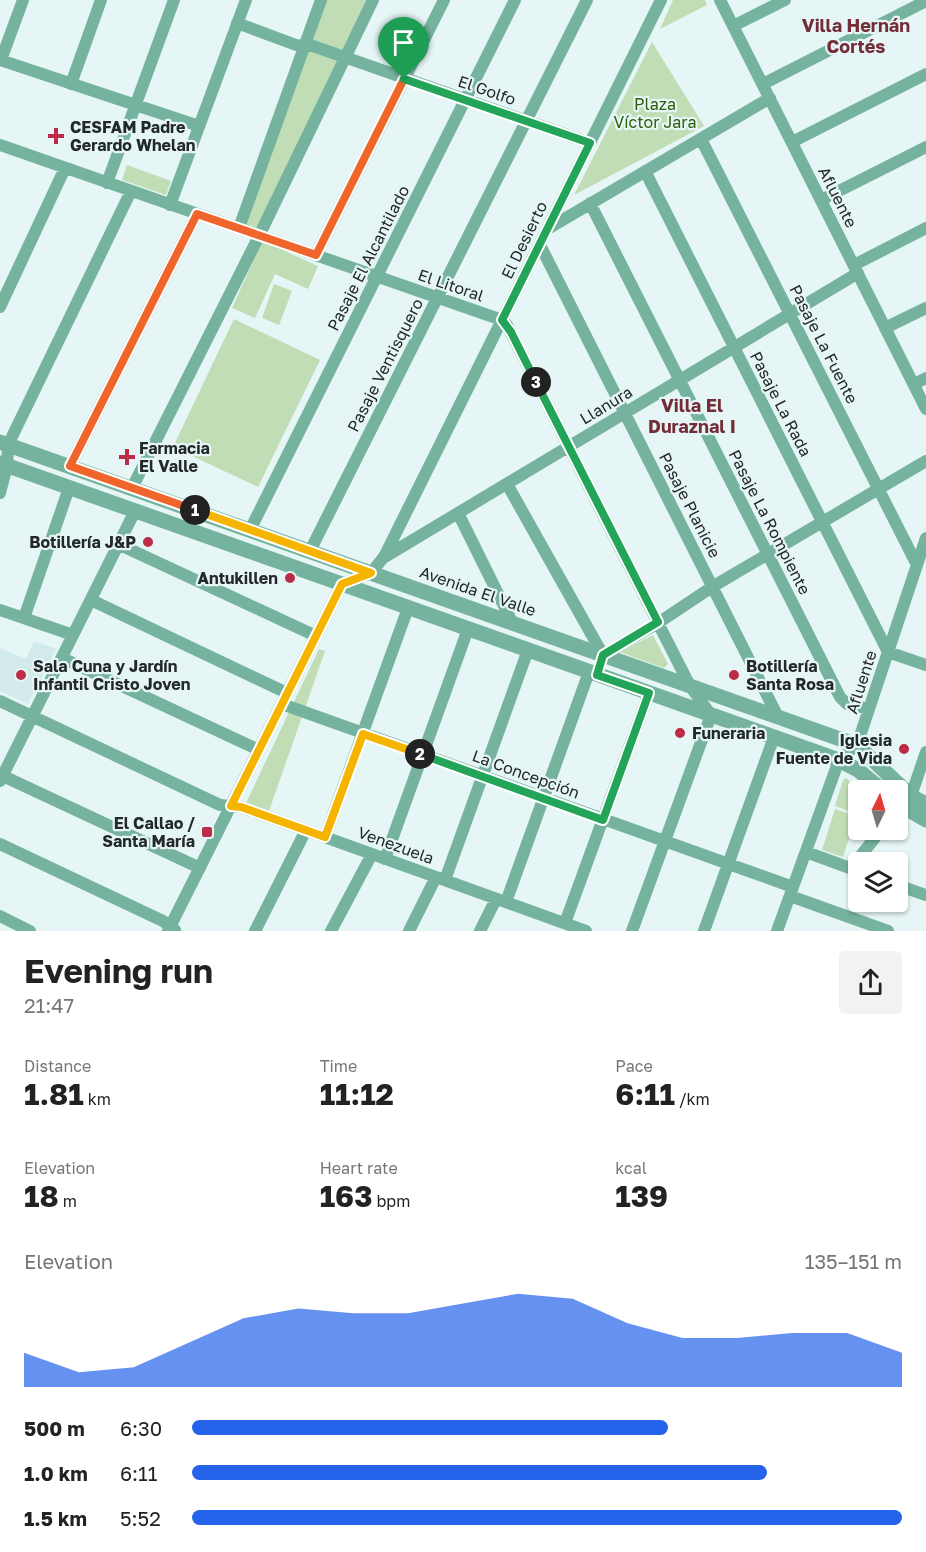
<!DOCTYPE html>
<meta charset="utf-8">
<style>
body{margin:0;font-family:"Golos Text",sans-serif;background:#f2f2f2;color:#222;height:100vh;display:flex;flex-direction:column;font-size:22px;white-space:nowrap}
*{box-sizing:border-box;margin:0}
p{font-size:20px;color:#767676}
.icon{flex:none;width:33px;height:33px;fill:none;stroke:currentColor;stroke-width:2;stroke-linecap:round;stroke-linejoin:round}
.map{position:relative;height:931px;overflow:hidden}
.side{display:flex;flex-direction:column;background:#fff;flex:1}
.side>*{flex:none}
.needle{width:39px;rotate:5deg}
.controls{position:absolute;left:848px;top:780px;display:grid;gap:12px}
.controls a{display:grid;place-items:center;width:60px;height:60px;border-radius:6px;background:#fff;box-shadow:0 2px 4px #0004;font-size:30px}
.pin{position:absolute;display:grid;place-items:center;width:51px;height:51px;color:#fff;margin:-62px -26px;border-radius:50% 50% 50% 0;rotate:-45deg;box-shadow:0 0 6px #0007}
.pin .icon{rotate:45deg}
.km{position:absolute;width:30px;height:30px;margin:-15px;border-radius:50%;background:#222;color:#fff;font-size:16px;line-height:30px;text-align:center}
.round{display:grid;place-items:center;flex:none;width:63px;height:63px;border-radius:6px;background:#f2f2f2}
.summary{display:flex;align-items:center;justify-content:space-between;height:102px;padding:0 24px}
h1{font-size:33px;font-weight:700;line-height:45px}
.figures{display:grid;grid-template-columns:repeat(3,1fr);gap:9px;height:102px;padding:6px 24px}
.figures div{display:grid;align-content:center}
.figures b{font-size:30px;font-weight:700}
.figures small{font-size:16px;font-weight:400}
.figures p{font-size:16px}
.chart{height:168px;padding:12px 24px}
.chart p{display:flex;justify-content:space-between}
.chart svg{width:100%;height:108px;margin-top:6px;fill:#2563eb;opacity:.7}
ul{padding:0 24px;list-style:none;font-size:20px}
li{display:grid;grid-template-columns:96px 72px 1fr;align-items:center;height:45px}
li i{height:15px;border-radius:8px;background:#2563eb}
.map>svg:first-child{display:block}
.built{fill:#d2eaec}
.green{fill:#c0ddb5}
.lines{fill:none;stroke-linecap:round;stroke-linejoin:round}
.minor{stroke:#76b39f;stroke-width:12}
.tertiary{stroke:#76b39f;stroke-width:15}
.split-1-casing{stroke:#fff;stroke-width:12}
.split-2-casing{stroke:#fff;stroke-width:12}
.split-3-casing{stroke:#fff;stroke-width:12}
.split-4-casing{stroke:#fff;stroke-width:12}
.split-1{stroke:#f0652b;stroke-width:8}
.split-2{stroke:#f5b400;stroke-width:8}
.split-3{stroke:#22a559;stroke-width:8}
.split-4{stroke:#22a559;stroke-width:8}
.poi-dot{fill:#bd2c47;stroke:#e6f5f6;stroke-width:2}
.labels{text-anchor:middle;stroke-width:4.5;stroke-linejoin:round;paint-order:stroke}
.street-label{font-size:16px;fill:#232829;stroke:#e6f5f6}
.park-label{font-size:16px;fill:#2a6009;stroke:#e6f5f6}
.poi-label{font-size:16px;font-weight:bold;fill:#232829;stroke:#e6f5f6;text-anchor:start}
.neighbourhood-label{font-size:18px;font-weight:bold;fill:#742d36;stroke:#e6f5f6}
</style>
<div class="map">
<svg width="926" height="931" viewBox="0 0 926 931">
<rect width="100%" height="100%" fill="#e6f5f6"/>
<path class="built" d="M34,641L56,649L28,704L0,691V648L26,659Z"/>
<path class="green" d="M325,0H369L258,230L246,226Z
M673,0H705L707,5L660,29Z
M652,42L704,126L574,195Z
M127,165L171,181L166,195L122,180Z
M262,241L318,266L308,289L275,274L255,318L232,308Z
M274,284L292,291L279,325L262,318Z
M234,319L320,360L258,487L173,447Z
M653,635L668,664L664,668L620,652Z
M319,649L325,651L269,811L246,803Z
M846,778L860,790H858V808L854,813L835,806L843,780Z
M835,809L856,816L843,857L822,850Z"/>
<g class="lines">
<path class="minor" d="M720,0L926,409
M237,23L296,45L313,46L590,143
M733,26L785,0
M0,60L199,126
M1,60L23,0
M71,84L101,0
M763,84L926,1
M701,139L917,565
M792,142L926,74
M0,145L502,320L507,325L690,686L711,715L632,931
M645,171L888,652L926,665
M107,183L174,0
M821,200L926,147
M590,203L840,697L847,704L869,709
M170,205L246,0
M239,228L321,0
M549,228L770,98
M540,245L778,717
M316,255L444,0
M854,265L926,228
M0,307L65,168
M885,328L926,308
M914,384L926,378
M70,466L197,214
M507,484L603,655L658,623L712,587L926,461
M132,488L259,236L373,0
M0,493L7,466L8,445L131,191
M458,513L512,622
M250,530L515,0
M118,544L316,636
M310,551L587,0
M384,557L661,0
M91,600L287,693
M0,610L73,635
M24,618L69,488
M62,658L259,750
M0,701L220,805L241,807L586,931
M282,704L793,887
M3,776L200,868
M0,781L135,511
M911,796L926,752
M325,837L408,608
M0,844L163,921L175,930
M806,852L858,871
M385,859L468,629
M851,868L881,830
M445,880L528,650
M897,885L926,895
M790,896L888,931
M506,902L589,672
M0,916L30,931
M565,923L649,693
M168,931L342,584L371,573L383,558L858,273
M255,931L306,830
M331,931L372,854
M409,931L436,877
M480,931L496,899
M704,931L774,737
M777,931L839,760L857,745L926,538"/>
<path class="tertiary" d="M0,442L857,745L911,796L926,804
M0,463L839,760L858,770L882,790
M897,803L926,820"/>
</g>
<g class="lines">
<g class="split-1-casing">
<path id="split-1" d="M195,510L70,466L197,214L316,255L404,79"/>
</g>
<g class="split-2-casing">
<path id="split-2" d="M195,510L371,573L342,584L231,806L241,807L325,837L363,734L420,754"/>
</g>
<g class="split-3-casing">
<path id="split-3" d="M420,754L603,820L649,693L597,675L603,655L658,622L536,382"/>
</g>
<g class="split-4-casing">
<path id="split-4" d="M404,79L590,143L502,320L511,332L536,382"/>
</g>
<use href="#split-1" class="split-1"/>
<use href="#split-2" class="split-2"/>
<use href="#split-3" class="split-3"/>
<use href="#split-4" class="split-4"/>
</g>
<g class="poi-dot">
<path d="M53 127h6v6h6v6h-6v6h-6v-6h-6v-6h6z"/>
<path d="M124 448h6v6h6v6h-6v6h-6v-6h-6v-6h6z"/>
<circle cx="148" cy="542" r="6"/>
<circle cx="290" cy="578" r="6"/>
<circle cx="21" cy="675" r="6"/>
<circle cx="734" cy="675" r="6"/>
<circle cx="680" cy="733" r="6"/>
<circle cx="904" cy="749" r="6"/>
<rect x="201" y="826" width="12" height="12" rx="3"/>
</g>
<g class="labels">
<g class="street-label">
<text transform="translate(487 90) rotate(19)" y="6">El Golfo</text>
<text transform="translate(838 197) rotate(63)" y="6">Afluente</text>
<text transform="translate(524 240) rotate(-64)" y="6">El Desierto</text>
<text transform="translate(368 258) rotate(-63)" y="6">Pasaje El Alcantilado</text>
<text transform="translate(451 285) rotate(19)" y="6">El Litoral</text>
<text transform="translate(824 344) rotate(63)" y="6">Pasaje La Fuente</text>
<text transform="translate(385 365) rotate(-63)" y="6">Pasaje Ventisquero</text>
<text transform="translate(781 404) rotate(63)" y="6">Pasaje La Rada</text>
<text transform="translate(606 405) rotate(-31)" y="6">Llanura</text>
<text transform="translate(690 505) rotate(63)" y="6">Pasaje Planicie</text>
<text transform="translate(770 522) rotate(63)" y="6">Pasaje La Rompiente</text>
<text transform="translate(478 591) rotate(19)" y="6">Avenida El Valle</text>
<text transform="translate(861 682) rotate(-72)" y="6">Afluente</text>
<text transform="translate(526 774) rotate(20)" y="6">La Concepción</text>
<text transform="translate(396 845) rotate(20)" y="6">Venezuela</text>
</g>
<g class="park-label">
<text x="655" y="110">Plaza<tspan x="655" dy="18">Víctor Jara</tspan></text>
</g>
<g class="poi-label">
<text x="70" y="133">CESFAM Padre<tspan x="70" dy="18">Gerardo Whelan</tspan></text>
<text x="139" y="454">Farmacia<tspan x="139" dy="18">El Valle</tspan></text>
<text x="136" y="548" text-anchor="end">Botillería J&amp;P</text>
<text x="278" y="584" text-anchor="end">Antukillen</text>
<text x="33" y="672">Sala Cuna y Jardín<tspan x="33" dy="18">Infantil Cristo Joven</tspan></text>
<text x="746" y="672">Botillería<tspan x="746" dy="18">Santa Rosa</tspan></text>
<text x="692" y="739">Funeraria</text>
<text x="892" y="746" text-anchor="end">Iglesia<tspan x="892" dy="18">Fuente de Vida</tspan></text>
<text x="195" y="829" text-anchor="end">El Callao /<tspan x="195" dy="18">Santa María</tspan></text>
</g>
<g class="neighbourhood-label">
<text x="856" y="32">Villa Hernán<tspan x="856" dy="21">Cortés</tspan></text>
<text x="692" y="412">Villa El<tspan x="692" dy="21">Duraznal I</tspan></text>
</g>
</g>
</svg>
<div class="controls">
<a><svg class="needle" viewBox="-14 -14 28 28"><path d="M0-13l5 13h-10z" fill="#e53935"/><path d="M0 13l5-13h-10z" fill="#767676"/></svg></a>
<a><svg class="icon" aria-label="layers" viewBox="0 0 24 24"><path d="M12 4l9 5-9 5-9-5zM3 14l9 5 9-5"/></svg></a>
</div>
<div class="pin" style="left:404px;top:79px;background:#1e9e55"><svg class="icon" aria-label="arrive" viewBox="0 0 24 24"><path d="M6 21V4h12l-3 4 3 4H6"/></svg></div>
<b class="km" style="left:195px;top:510px">1</b>
<b class="km" style="left:420px;top:754px">2</b>
<b class="km" style="left:536px;top:382px">3</b>
</div>
<section class="side">
<div class="summary"><div><h1>Evening run</h1><p>21:47</p></div><a class="round"><svg class="icon" aria-label="share" viewBox="0 0 24 24"><path d="M12 15V3M7 8l5-5 5 5M5 13v7h14v-7"/></svg></a></div>
<div class="figures">
<div><p>Distance</p><b>1.81<small> km</small></b></div>
<div><p>Time</p><b>11:12</b></div>
<div><p>Pace</p><b>6:11<small> /km</small></b></div>
</div>
<div class="figures">
<div><p>Elevation</p><b>18<small> m</small></b></div>
<div><p>Heart rate</p><b>163<small> bpm</small></b></div>
<div><p>kcal</p><b>139</b></div>
</div>
<div class="chart"><p><span>Elevation</span>135–151 m</p>
<svg viewBox="0 0 160 44" preserveAspectRatio="none"><path d="M0 44V30L10 38L20 36L30 26L40 16L50 12L60 14L70 14L80 10L90 6L100 8L110 18L120 24L130 24L140 22L150 22L160 30V44z"/></svg>
</div>
<ul>
<li><b>500 m</b>6:30<i style="width:67%"></i></li>
<li><b>1.0 km</b>6:11<i style="width:81%"></i></li>
<li><b>1.5 km</b>5:52<i style="width:100%"></i></li>
</ul>
</section>
